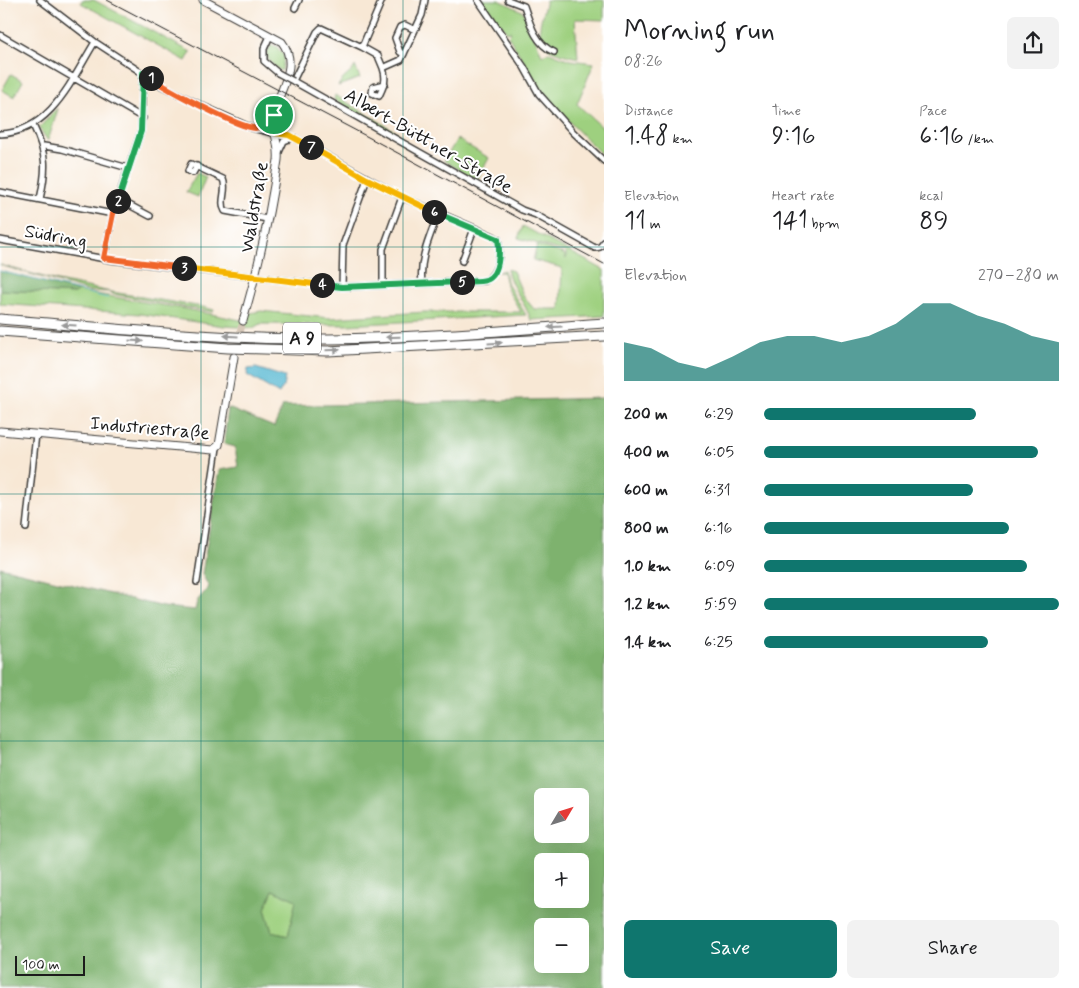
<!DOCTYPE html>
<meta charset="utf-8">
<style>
body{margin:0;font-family:Mynerve,sans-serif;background:#f2f2f2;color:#202124;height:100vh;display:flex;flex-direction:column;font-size:19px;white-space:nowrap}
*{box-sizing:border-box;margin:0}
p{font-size:16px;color:#757577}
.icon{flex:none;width:28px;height:28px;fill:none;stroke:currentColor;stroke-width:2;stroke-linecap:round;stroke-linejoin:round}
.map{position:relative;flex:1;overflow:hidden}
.drawer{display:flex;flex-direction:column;background:#fff;width:475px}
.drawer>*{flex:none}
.needle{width:32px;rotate:52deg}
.fabs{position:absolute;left:534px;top:788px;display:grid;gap:10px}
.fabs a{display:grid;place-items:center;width:55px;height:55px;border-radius:8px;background:#fff;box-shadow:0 5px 20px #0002;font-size:25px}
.scale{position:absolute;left:15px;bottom:12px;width:70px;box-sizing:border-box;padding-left:5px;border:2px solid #1c1c1c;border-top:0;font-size:14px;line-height:18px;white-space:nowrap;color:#1c1c1c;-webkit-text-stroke:4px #fff;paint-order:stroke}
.pin{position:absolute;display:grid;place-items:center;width:42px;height:42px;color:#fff;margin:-21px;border:2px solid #fff;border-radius:50%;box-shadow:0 1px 5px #0007}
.km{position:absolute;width:25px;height:25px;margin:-12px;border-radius:50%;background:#222;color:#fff;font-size:14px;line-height:25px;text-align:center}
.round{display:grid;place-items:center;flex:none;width:52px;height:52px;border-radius:8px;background:#f2f2f2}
.headline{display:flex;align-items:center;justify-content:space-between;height:85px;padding:0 20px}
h1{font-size:28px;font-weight:600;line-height:38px}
.stats{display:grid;grid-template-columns:repeat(3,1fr);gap:8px;height:85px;padding:5px 20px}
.stats div{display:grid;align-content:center}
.stats b{font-size:25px;font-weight:600}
.stats small{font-size:14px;font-weight:400}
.stats p{font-size:14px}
.chart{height:140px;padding:10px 20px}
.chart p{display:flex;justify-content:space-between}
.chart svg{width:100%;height:90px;margin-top:5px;fill:#0f766e;opacity:.7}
.cta{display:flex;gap:10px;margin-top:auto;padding:10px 20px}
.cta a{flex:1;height:58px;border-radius:8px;background:#0f766e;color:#fff;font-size:20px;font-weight:600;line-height:58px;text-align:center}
.cta a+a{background:#f2f2f2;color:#202124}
ul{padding:0 20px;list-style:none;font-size:16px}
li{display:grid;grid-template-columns:80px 60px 1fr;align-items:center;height:38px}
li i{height:12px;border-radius:6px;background:#0f766e}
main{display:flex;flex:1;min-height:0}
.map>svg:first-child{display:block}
.green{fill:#9ed07f;stroke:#5d764e}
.forest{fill:#7eb26e;stroke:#4d6745;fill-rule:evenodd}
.water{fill:#51b6d0;stroke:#366976}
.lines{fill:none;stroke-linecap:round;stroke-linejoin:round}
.stream{stroke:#51b6d0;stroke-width:1}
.secondary-tunnel{stroke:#d7c9b9;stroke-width:7;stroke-dasharray:7 3.5;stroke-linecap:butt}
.street-casing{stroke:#3d3b38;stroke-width:8}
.secondary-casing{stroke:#3d3b38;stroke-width:9}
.highway-casing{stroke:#3d3b38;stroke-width:11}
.street{stroke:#fff;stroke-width:5}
.secondary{stroke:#fff;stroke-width:7}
.highway{stroke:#fff;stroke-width:9}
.rail{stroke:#1c1c1c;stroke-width:1}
.street-bridge-casing{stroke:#3d3b38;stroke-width:8;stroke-linecap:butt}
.street-bridge{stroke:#fff;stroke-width:5}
.oneway{fill:#999}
.split-1-casing{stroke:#fff;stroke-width:10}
.split-2-casing{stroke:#fff;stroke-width:10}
.split-3-casing{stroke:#fff;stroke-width:10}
.split-4-casing{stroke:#fff;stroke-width:10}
.split-5-casing{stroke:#fff;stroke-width:10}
.split-6-casing{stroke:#fff;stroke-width:10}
.split-7-casing{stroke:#fff;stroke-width:10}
.split-8-casing{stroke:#fff;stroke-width:10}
.split-1{stroke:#f0652b;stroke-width:6}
.split-2{stroke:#22a559;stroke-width:6}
.split-3{stroke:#f0652b;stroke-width:6}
.split-4{stroke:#f5b400;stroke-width:6}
.split-5{stroke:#22a559;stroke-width:6}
.split-6{stroke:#22a559;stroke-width:6}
.split-7{stroke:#f5b400;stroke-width:6}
.split-8{stroke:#f5b400;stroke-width:6}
.grid{fill:none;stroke:#0f766e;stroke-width:1;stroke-opacity:0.55}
.labels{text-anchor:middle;stroke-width:4;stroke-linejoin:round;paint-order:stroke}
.shield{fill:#fff;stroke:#606060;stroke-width:1}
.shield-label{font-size:18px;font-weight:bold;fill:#1c1c1c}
.street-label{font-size:19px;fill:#1c1c1c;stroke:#fff}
</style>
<main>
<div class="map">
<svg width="604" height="988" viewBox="0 0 604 988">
<rect width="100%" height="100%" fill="#fff"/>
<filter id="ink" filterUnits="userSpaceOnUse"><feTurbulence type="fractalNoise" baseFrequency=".02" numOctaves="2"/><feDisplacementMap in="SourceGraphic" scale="10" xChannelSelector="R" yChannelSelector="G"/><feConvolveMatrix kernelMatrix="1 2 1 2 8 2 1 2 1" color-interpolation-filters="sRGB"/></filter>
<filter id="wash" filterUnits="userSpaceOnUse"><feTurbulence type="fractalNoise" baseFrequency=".0096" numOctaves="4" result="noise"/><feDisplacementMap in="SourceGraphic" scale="20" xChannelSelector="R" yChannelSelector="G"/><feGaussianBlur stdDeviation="1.12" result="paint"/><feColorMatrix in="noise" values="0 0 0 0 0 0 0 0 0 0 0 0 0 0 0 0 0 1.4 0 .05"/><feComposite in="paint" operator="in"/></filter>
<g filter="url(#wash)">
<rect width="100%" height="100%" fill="#f8e8d5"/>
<path class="green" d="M82,0H94L191,52L186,61L81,3Z
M480,0H499L524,12L542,55L549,52L570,60L594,63L577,104L604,129V150L601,154L547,99L508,36L511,33L510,31L507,32L500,23L498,24Z
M546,0H604V20L575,19L578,58C532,48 536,39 546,0Z
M271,46H276L284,56L282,71C274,67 268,62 266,52Z
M355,66L360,78L338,86C344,75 351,75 355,66Z
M11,74L23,81L14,97L2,90Z
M335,95L398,133L397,136L334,100Z
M56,109H58L48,141L39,128Z
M457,139L489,158L477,180L444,161Z
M197,173L206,177L198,197L186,192Z
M523,226L604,270V316L531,320C525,302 511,289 507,269L513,271L524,297L534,309H560L562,268L533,260L537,245L564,254L566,259V252L518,238Z
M0,265L58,281L111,292L88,291Z
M504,270L508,285L526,315L347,325L260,324L253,328L224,326L140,314L0,304V290L75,294L78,291L186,309L245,321L250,313L261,311L330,318L425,312H521L507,289L503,272H498Z
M112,292L203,307L214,310L213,312L112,294Z
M273,890L297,900L288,936L272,932L265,909Z"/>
<path class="forest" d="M0,271L78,291L75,294L0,290Z
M604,398V988H0V567L164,607L195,610L197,601L209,587L202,574L219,470L238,467L235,447L224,444L228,408L274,427L283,406ZM542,796H580V834H542ZM542,861H580V899H542ZM273,890L296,900L288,936L272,932L265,909ZM542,926H580V964H542Z"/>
<path class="water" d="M256,368L285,377L283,387L279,394L247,375L248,369Z"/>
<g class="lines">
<path class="stream" d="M0,271L108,298"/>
</g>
</g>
<g filter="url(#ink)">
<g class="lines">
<path class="secondary-tunnel" d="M235,352L243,321"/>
<g class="street-casing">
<path id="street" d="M382,0L362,47L321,28L317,32L293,81L522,210L536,215L595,248L600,247L604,242
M478,0L524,67L539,94L573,132L604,161
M508,0L524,6C530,24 536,45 554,52
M295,8L299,0
M0,35L143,118
M270,36L264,49V61L278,73
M362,47L378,56L383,68
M404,54L400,52L395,38L400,27L405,25L415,30
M385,84L373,87L372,93L379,96C384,85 387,80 383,68L401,60L422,15L425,0
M33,125C47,154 47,168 40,199
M257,127L264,126L273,116
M0,134C51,132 72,79 95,42
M44,146L62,149L128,168
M279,152L284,141L292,138
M197,166L193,173L188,171L191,164L223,179C228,190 219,201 225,211L267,219
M0,192L113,214
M118,199L150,216
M0,240L111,260L342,287L485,281C499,273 501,254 498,239L493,236L402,197L295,138L252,128L207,108L162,86L95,42L40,0
M104,259L113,214L141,131L143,73
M462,261L474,229
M422,283C419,258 430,237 438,214
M383,284V249L402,197
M342,287L343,245L367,179
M26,528L36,434
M197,582L217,448"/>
</g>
<g class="secondary-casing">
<path id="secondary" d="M203,0L282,42C300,66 279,89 274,114C271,129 280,144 278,160C270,214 258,269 243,321
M0,431L213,450L219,445L234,357"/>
</g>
<g class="highway-casing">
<path id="highway" d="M0,319C109,328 219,340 328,339C420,338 512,330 604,323
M0,331L228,348L328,351L604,336"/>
</g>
<use href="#street" class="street"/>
<use href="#secondary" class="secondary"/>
<use href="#highway" class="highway"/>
<path class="rail" d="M107,0L368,137L604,264"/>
<g class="street-bridge-casing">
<path id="street-bridge" d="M278,73L293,81"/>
</g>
<use href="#street-bridge" class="street-bridge"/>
</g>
<defs><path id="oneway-solid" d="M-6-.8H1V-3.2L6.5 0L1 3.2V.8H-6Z" transform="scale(1.25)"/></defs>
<g class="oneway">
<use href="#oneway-solid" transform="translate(69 325) rotate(-176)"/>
<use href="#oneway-solid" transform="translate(555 327) rotate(176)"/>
<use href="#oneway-solid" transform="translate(231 336) rotate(-177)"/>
<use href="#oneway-solid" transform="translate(393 337) rotate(178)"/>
<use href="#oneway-solid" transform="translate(136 341) rotate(4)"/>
<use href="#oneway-solid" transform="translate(495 343) rotate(-4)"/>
<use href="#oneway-solid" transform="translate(333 350) rotate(-1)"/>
</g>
</g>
<g class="lines" filter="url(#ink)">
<g class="split-1-casing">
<path id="split-1" d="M151,78C167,89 239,128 255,128C264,127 269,122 274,115"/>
</g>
<g class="split-2-casing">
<path id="split-2" d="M118,201L141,131L143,73L151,78"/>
</g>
<g class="split-3-casing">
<path id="split-3" d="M118,201L113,214L104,258L184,268"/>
</g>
<g class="split-4-casing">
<path id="split-4" d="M184,268L322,285"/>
</g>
<g class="split-5-casing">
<path id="split-5" d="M322,285L342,287L462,282"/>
</g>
<g class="split-6-casing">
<path id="split-6" d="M434,212L498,239C500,251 500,275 486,280C479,282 469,281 462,282"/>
</g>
<g class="split-7-casing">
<path id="split-7" d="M311,147L367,179L434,212"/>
</g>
<g class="split-8-casing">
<path id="split-8" d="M274,115L276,133L289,135L311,147"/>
</g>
<use href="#split-1" class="split-1"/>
<use href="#split-2" class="split-2"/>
<use href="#split-3" class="split-3"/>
<use href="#split-4" class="split-4"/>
<use href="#split-5" class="split-5"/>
<use href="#split-6" class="split-6"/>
<use href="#split-7" class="split-7"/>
<use href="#split-8" class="split-8"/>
</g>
<path class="grid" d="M201,0V988M403,0V988M0,247H604M0,494H604M0,741H604"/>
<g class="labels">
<rect class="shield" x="283" y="322.5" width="38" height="31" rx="4"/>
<g class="shield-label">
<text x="302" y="344">A 9</text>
</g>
<g class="street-label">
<text transform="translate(429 140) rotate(30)" y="7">Albert-Büttner-Straße</text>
<text transform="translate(253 207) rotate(-80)" y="7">Waldstraße</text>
<text transform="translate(56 235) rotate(10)" y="7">Südring</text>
<text transform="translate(150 427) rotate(5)" y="7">Industriestraße</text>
</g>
</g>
</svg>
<div class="fabs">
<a><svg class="needle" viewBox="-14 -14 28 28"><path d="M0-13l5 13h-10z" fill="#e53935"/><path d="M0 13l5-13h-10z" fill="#757577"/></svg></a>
<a>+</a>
<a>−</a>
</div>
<div class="scale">100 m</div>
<div class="pin" style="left:274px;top:115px;background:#1e9e55"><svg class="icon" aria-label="arrive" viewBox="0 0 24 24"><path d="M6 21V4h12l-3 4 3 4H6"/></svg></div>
<b class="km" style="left:151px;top:78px">1</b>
<b class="km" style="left:118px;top:201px">2</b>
<b class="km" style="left:184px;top:268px">3</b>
<b class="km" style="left:322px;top:285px">4</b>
<b class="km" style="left:462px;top:282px">5</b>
<b class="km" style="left:434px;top:212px">6</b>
<b class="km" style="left:311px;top:147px">7</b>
</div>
<section class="drawer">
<div class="headline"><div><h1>Morning run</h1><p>08:26</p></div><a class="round"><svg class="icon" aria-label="share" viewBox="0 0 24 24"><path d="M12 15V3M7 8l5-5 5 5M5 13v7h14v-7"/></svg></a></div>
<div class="stats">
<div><p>Distance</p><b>1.48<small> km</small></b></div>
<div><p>Time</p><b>9:16</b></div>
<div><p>Pace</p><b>6:16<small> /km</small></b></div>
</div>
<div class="stats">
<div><p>Elevation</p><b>11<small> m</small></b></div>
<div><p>Heart rate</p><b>141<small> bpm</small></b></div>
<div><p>kcal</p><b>89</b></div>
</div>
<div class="chart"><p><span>Elevation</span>270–280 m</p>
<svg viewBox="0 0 160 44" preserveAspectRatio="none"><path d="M0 44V25L10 28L20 35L30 38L40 32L50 25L60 22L70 22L80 25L90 22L100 16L110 6L120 6L130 12L140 16L150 22L160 25V44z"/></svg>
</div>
<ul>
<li><b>200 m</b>6:29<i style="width:72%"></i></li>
<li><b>400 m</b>6:05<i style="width:93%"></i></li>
<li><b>600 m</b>6:31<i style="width:71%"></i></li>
<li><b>800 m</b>6:16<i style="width:83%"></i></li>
<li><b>1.0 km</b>6:09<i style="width:89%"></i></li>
<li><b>1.2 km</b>5:59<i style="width:100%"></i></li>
<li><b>1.4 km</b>6:25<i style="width:76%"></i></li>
</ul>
<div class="cta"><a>Save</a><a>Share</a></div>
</section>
</main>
